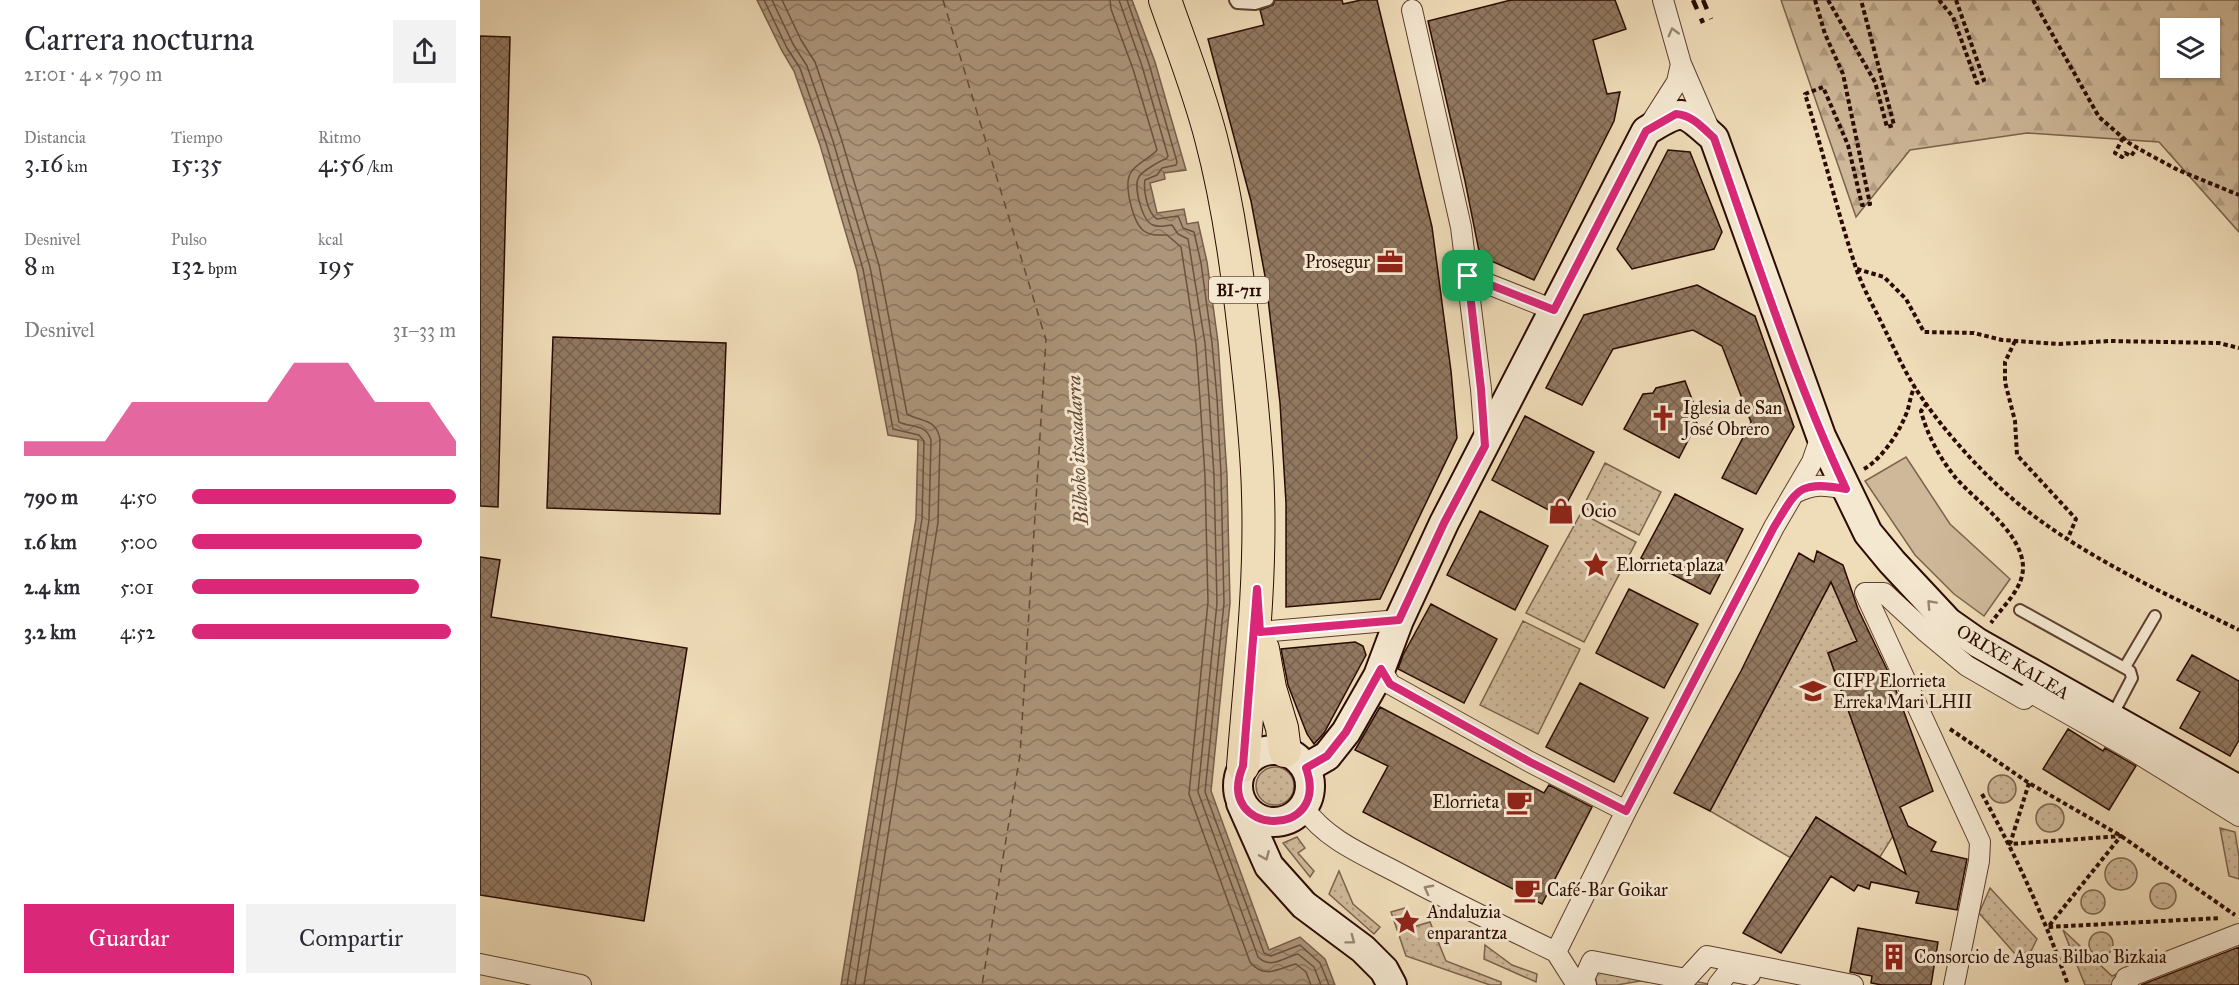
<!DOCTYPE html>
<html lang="es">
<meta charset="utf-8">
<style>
body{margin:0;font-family:"IM FELL Great Primer",serif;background:#f2f2f3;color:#2b2b33;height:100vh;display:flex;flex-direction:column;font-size:22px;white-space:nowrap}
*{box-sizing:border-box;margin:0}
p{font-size:20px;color:#7c7c81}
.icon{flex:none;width:33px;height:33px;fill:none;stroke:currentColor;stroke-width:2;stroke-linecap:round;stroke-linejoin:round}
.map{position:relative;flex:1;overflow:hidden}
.side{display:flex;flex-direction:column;background:#fff;width:480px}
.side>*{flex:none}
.fabs{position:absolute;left:1680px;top:18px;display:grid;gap:12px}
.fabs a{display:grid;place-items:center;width:60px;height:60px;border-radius:0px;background:#fff;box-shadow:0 2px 4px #0004;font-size:30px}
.pin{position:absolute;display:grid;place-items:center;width:51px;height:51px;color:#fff;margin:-26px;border-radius:12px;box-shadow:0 3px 9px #0006}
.round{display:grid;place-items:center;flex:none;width:63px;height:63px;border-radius:0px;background:#f2f2f3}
.overview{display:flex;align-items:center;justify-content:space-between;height:102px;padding:0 24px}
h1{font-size:33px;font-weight:600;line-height:45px}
.stats{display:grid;grid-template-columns:repeat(3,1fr);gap:9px;height:102px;padding:6px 24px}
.stats div{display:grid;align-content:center}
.stats b{font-size:26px;font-weight:600}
.stats small{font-size:16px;font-weight:400}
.stats p{font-size:16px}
.chart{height:168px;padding:12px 24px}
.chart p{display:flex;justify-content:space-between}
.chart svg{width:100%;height:108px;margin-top:6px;fill:#db2777;opacity:.7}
.button{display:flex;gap:12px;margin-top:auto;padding:12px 24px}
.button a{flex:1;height:69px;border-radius:0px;background:#db2777;color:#fff;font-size:24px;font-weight:600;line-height:69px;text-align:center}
.button a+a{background:#f2f2f3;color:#2b2b33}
ul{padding:0 24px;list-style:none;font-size:20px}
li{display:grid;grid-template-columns:96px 72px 1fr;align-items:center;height:45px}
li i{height:15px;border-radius:8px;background:#db2777}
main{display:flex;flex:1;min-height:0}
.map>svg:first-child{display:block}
.green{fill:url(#green-dots);stroke:#7c624d;stroke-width:1.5}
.forest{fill:url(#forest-firs);stroke:#7c624d;stroke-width:1.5;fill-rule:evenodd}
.pitch{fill:#ceb899;stroke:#7c624d;stroke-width:1.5}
.water{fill:url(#water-waves);stroke:#785e4a;stroke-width:1.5}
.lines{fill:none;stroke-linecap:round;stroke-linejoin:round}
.shore{stroke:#6c503e;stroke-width:1.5}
.ferry{stroke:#654937;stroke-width:1.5;stroke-dasharray:8 6;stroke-linecap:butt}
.building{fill:url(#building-cross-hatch);stroke:#2b0b01;stroke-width:1.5}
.lane-casing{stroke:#5c3f2f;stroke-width:14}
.street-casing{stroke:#5c3f2f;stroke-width:22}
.secondary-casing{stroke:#2b0b01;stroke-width:32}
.primary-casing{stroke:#2b0b01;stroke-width:34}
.path{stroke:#2b0b01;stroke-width:4;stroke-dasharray:4.5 3;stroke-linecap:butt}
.lane{stroke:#f5e8d1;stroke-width:10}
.street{stroke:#f5e8d1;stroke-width:20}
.secondary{stroke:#f5e8d1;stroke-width:28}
.primary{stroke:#efdcb8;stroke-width:32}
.rail{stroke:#2b0b01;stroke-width:4.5;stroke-dasharray:10 10;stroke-linecap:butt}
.path-bridge{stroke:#2b0b01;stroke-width:4;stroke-dasharray:4.5 3;stroke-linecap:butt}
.oneway{stroke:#9a8573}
.route-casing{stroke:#fff;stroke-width:12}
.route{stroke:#db2777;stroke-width:8}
.labels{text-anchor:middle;stroke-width:6;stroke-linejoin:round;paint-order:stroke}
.shield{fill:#f5e8d1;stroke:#684d3f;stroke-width:1.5}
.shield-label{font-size:16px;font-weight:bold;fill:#2b0b01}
.poi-label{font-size:18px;fill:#2b0b01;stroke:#f5e8d1;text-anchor:start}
.street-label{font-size:18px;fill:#2b0b01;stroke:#f5e8d1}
.water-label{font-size:20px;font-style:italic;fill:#654937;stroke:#f5e8d1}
</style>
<main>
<section class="side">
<div class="overview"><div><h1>Carrera nocturna</h1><p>21:01 · 4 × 790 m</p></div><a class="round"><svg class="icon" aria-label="share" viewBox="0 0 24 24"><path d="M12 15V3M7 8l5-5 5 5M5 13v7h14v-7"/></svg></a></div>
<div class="stats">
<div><p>Distancia</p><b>3.16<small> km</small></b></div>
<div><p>Tiempo</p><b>15:35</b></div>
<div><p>Ritmo</p><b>4:56<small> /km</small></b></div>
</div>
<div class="stats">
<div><p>Desnivel</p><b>8<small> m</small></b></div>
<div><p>Pulso</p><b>132<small> bpm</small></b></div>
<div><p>kcal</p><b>195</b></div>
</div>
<div class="chart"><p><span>Desnivel</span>31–33 m</p>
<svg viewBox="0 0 160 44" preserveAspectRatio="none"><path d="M0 44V38L10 38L20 38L30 38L40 22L50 22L60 22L70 22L80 22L90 22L100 6L110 6L120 6L130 22L140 22L150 22L160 38V44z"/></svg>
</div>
<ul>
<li><b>790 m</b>4:50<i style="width:100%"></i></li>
<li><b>1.6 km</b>5:00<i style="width:87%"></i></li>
<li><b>2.4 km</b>5:01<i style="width:86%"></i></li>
<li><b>3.2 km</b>4:52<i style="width:98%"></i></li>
</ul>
<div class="button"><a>Guardar</a><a>Compartir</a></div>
</section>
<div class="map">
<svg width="1759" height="985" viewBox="0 0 1759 985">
<defs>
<pattern id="green-dots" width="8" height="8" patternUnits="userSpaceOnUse" patternTransform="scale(1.5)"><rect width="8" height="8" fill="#ceb899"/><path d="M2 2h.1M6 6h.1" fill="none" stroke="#b19d82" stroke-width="1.8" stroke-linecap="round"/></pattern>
<pattern id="forest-firs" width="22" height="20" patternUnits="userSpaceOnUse" patternTransform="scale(1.5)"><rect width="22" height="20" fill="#ceb899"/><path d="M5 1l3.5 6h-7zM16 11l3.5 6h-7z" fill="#b19d82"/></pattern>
<pattern id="water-waves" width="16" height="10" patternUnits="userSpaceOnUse" patternTransform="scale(1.5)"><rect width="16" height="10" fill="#ac957a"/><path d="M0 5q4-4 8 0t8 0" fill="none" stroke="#8c7862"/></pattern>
<pattern id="building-cross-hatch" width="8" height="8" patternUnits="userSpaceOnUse" patternTransform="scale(1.5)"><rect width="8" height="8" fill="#917860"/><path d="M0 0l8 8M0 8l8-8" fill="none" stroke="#77614d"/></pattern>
</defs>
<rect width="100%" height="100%" fill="#efdcb8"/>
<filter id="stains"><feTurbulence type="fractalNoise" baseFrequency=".00333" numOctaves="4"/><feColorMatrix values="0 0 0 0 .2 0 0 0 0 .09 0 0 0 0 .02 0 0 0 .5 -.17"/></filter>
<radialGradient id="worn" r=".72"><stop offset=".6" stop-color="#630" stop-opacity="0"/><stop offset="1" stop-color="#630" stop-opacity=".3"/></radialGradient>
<path class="green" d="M1125,463L1181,492L1159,535L1103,507Z
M1101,513L1156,542L1104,642L1046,613Z
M1351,582L1377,641L1348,653L1413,836L1400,857L1336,817L1311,858L1230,811Z
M1043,621L1100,649L1058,734L1000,705Z
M776 786a19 19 0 1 1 38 0a19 19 0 1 1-38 0Z
M1508 789a14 14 0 1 1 28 0a14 14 0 1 1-28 0Z
M1556 818a14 14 0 1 1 28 0a14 14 0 1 1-28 0Z
M1740,828L1755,832L1759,857V879L1749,876Z
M817,837L825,848L818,853L834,871L830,877L803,843Z
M1625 874a16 16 0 1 1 32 0a16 16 0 1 1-32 0Z
M859,871L873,904L900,927L894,934L849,894Z
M1670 896a13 13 0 1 1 26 0a13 13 0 1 1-26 0Z
M1510,888L1557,939L1551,951L1536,955L1499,913Z
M1601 902a12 12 0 1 1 24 0a12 12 0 1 1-24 0Z
M925,908L933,927L950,922L966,961L1021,982V985H1010L926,956L911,912Z
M1757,925L1642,985H1605L1583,930L1632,976Z
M1609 944a12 12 0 1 1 24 0a12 12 0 1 1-24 0Z
M1005,945L1032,965L1057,974L1056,982L1004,959Z
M1112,961L1229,984V985H1198L1160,981L1137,985H1117Z"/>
<path class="forest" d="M1301,0H1759V232L1679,142L1547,133L1430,150L1376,217ZM1730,28V68H1690V28Z"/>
<path class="pitch" d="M1426,457L1470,524L1530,579L1504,616L1474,594L1435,555L1385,481Z"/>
<path class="water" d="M277,0H652L675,62L706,170L684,173L685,179L670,183L677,213L704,209L707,224L718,222L727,262L738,342L747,475L750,603L731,791L789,950L820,937L845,959L855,985H361L436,518L438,440L408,435L377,271L340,145L314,71L302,51Z"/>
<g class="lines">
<path class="shore" d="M284,0L307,48L320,68L346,143L383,269L413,429L439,435L444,441L442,519L367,985
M292,0L313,44L327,66L353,141L390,267L419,422C431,428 446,423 451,440L449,520L375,985
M302,0L321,40L335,62L361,138L399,265L427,414C441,422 456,418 460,439L458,522L384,985
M630,0L631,9L653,69L677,150C670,159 655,163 650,174C644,186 653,223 664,231C671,236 679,235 687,235L701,247L716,344L720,399L725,476L728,602L709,794L770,962C785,980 799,968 816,964L826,972L831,985
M639,0L662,66L688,156L686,159C681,160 661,172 659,177C653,186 662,221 673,225C679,228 686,225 692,225L698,234L708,239L725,343L729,398L734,476L737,603L718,792L778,957C791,970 804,957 818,954L834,967L841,985
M647,0L669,64L697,162L696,165L682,168L677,175L665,180C663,191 668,214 677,219L698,216L703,228L714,232L721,263L732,343L737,398L741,475L744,603L725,792L784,953L791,956L820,945L840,963L849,985"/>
<path class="ferry" d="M463,0L566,340L540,755L502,985"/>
</g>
<path class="building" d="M795,0H862L863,4L881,0H897L952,227L971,371L977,438L900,599L806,607V503L800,403L786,281L771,201L728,39L784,25L780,10L793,5Z
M1031,0H1135L1146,29L1113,40L1127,94L1140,92L1134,121L1054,280L1000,256L985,181L948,21Z
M0,36L30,37L18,507L0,506Z
M1188,150L1210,152L1242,232L1234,249L1152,269L1137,249Z
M1217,285L1275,316L1314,427L1276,494L1242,478L1271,422L1242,346L1213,330L1133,349L1102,405L1066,388L1104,315Z
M73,337L246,343L240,514L67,508Z
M1205,381L1215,407L1212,413L1217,423L1199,458L1144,429L1163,394L1173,393L1176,388Z
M1045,416L1114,452L1080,516L1012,480Z
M1195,494L1263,529L1230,594L1161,558Z
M1000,511L1068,546L1035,610L967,575Z
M1337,551L1363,565L1378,609L1413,682L1453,791L1420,807L1428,826L1456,842L1451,851L1487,859L1477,910L1436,903L1439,892L1391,882L1389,889L1378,885L1374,891L1351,876L1301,953L1263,933L1336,817L1426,874L1348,653L1377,641L1351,582L1230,811L1194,793L1261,671L1319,553L1334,562Z
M0,557L20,560L11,617L207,648L164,921L0,895Z
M1149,589L1218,624L1184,688L1116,653Z
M951,604L1017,639L984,703L918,669L923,655Z
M875,642L883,646L886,655L844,733L834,744L827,734L808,685L801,649Z
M1712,655L1759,681V740L1750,756L1700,728L1720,692L1697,680Z
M1100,683L1168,718L1134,782L1066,747Z
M900,707L1064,793L1069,785L1112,807L1062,904L883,812L908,766L875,750Z
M1588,729L1623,751L1625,748L1656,766L1629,810L1563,769Z
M1378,928L1458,942L1451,985H1402L1391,983L1392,976L1370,972Z
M1759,947V985H1661Z"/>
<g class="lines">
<g class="lane-casing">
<path id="lane" d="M755,0L757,3L775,4L788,0
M1540,610L1650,671L1652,678L1632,716
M1645,667L1675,616"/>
</g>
<g class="street-casing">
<path id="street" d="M1183,0L1201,64L1231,133
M932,10L981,227L1001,389L1005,442
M1169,126L1197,82L1201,64
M988,276L1074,310
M1315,493C1334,483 1345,485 1366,489
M780,632L919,620
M901,669L910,684L1050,762L1146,811
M824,808C847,841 887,856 922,875C972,902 1024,927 1076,952
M1076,952L1146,811L1294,527L1332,462L1341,436
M1076,952L1097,985
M0,964L101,985
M1106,985L1104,979L1112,961L1206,979L1227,956L1373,985
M1238,985L1249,971L1270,975
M1474,985L1499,861L1500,842L1385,593H1404L1445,631L1487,666L1544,699L1550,692L1654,751L1759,816
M1642,985L1648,983L1646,978L1759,934"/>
</g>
<g class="secondary-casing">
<path id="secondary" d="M758 786a36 36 0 1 1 72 0a36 36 0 1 1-72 0Z
M826,768L847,756L866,732L898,676L919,620L964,523L1166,131C1203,108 1202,109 1234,138L1341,436L1388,533L1412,562L1468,622L1498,643L1759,790
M761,803L789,866L824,905L883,949L904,970L912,985"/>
</g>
<g class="primary-casing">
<path id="primary" d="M685,0C701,46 719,91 731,138C750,210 759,285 767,358C772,403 777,449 778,494C781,585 770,676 763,766
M783,649L790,688L802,728L805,751"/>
</g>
<path class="path" d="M1335,0L1345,34L1363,74L1390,204L1382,205L1368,145L1343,87L1325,94C1343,151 1357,211 1376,268C1383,289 1395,309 1405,330C1414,348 1423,368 1434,386C1461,429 1509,482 1550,513C1613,561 1688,595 1759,630
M1459,0L1473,17L1497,83L1504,80L1476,0
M1553,0L1619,117L1649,143L1670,155L1698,170L1759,195
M1643,138L1635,153L1642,157L1645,153L1651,156L1657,148
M1377,269L1404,277L1426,299L1444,332L1494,333L1522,340L1579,344L1630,341L1739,343L1759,348
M1535,341L1525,362V382L1535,421L1537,455L1596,519L1588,538
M1447,403L1441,411C1447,435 1460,458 1475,477C1497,503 1557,542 1540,582C1534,597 1520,610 1511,623
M1384,469C1403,458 1421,430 1428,409C1430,401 1431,394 1435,386
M1470,729L1549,783L1641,836L1755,915
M1549,783L1530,844L1641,836L1568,927L1741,918
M1502,794C1536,856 1565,918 1588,985"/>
<use href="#lane" class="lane"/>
<use href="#street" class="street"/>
<use href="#secondary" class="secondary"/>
<use href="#primary" class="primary"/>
<path class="rail" d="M1213,0L1223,23
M1223,0L1231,19"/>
<path class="path-bridge" d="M1348,0L1395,82L1407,127L1414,125L1381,0"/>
</g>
<defs><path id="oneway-chevron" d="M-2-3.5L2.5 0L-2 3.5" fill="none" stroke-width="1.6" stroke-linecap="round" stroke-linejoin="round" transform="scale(1.5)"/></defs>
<g class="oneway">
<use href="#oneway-chevron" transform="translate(1193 32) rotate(-105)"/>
<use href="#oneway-chevron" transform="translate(1451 604) rotate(-133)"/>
<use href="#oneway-chevron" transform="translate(785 856) rotate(67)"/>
<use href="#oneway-chevron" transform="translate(948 889) rotate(-152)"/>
<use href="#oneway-chevron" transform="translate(871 940) rotate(37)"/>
</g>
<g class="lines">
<g class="route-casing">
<path id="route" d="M1196,114C1212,115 1222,127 1234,138C1275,255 1313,375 1366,489C1318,480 1317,490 1294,527L1146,811L1050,762L910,684L901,669L866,732L847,756L826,768C852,841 733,837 763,766L777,589L780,632L919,620L964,523L1005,446L1001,389L988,276L1074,310L1166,131Z"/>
</g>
<use href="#route" class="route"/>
</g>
<defs>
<g id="office-bare" transform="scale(2.07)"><path d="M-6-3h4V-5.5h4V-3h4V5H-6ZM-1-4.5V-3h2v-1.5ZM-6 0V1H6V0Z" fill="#8f2418" stroke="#f5e8d1" stroke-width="2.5" paint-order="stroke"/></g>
<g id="church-bare" transform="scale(2.07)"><path d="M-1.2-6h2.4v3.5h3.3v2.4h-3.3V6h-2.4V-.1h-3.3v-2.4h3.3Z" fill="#8f2418" stroke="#f5e8d1" stroke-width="2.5" paint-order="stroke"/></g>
<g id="shop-bare" transform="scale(2.07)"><path d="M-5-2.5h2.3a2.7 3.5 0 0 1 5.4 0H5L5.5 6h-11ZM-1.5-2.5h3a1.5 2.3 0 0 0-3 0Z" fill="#8f2418" stroke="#f5e8d1" stroke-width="2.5" paint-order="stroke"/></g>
<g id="sight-bare" transform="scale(2.07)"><path d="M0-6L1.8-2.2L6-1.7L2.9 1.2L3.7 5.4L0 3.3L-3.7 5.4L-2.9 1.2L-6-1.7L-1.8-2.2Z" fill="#8f2418" stroke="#f5e8d1" stroke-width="2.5" paint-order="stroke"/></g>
<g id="university-bare" transform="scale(2.07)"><path d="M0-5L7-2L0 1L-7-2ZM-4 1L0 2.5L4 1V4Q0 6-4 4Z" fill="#8f2418" stroke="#f5e8d1" stroke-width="2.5" paint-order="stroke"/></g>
<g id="cafe-bare" transform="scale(2.07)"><path d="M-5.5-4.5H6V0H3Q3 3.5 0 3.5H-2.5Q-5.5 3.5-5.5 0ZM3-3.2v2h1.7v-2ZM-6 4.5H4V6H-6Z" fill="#8f2418" stroke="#f5e8d1" stroke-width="2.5" paint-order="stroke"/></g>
<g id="building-bare" transform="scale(2.07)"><path d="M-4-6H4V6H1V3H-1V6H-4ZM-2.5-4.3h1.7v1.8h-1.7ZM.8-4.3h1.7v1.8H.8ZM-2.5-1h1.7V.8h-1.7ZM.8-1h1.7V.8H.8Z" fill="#8f2418" stroke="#f5e8d1" stroke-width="2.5" paint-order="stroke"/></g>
</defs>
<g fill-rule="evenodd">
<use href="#office-bare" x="910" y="262"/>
<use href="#church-bare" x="1183" y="418"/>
<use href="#shop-bare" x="1081" y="511"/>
<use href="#sight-bare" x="1116" y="565"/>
<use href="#university-bare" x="1333" y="691"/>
<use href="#cafe-bare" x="1039" y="802"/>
<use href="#cafe-bare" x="1047" y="890"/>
<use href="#sight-bare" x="927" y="922"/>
<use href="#building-bare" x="1414" y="957"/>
</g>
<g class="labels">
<rect class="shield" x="729" y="277" width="60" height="26" rx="4.5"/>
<g class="shield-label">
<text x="759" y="296">BI-711</text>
</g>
<g class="poi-label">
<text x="890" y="268" text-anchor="end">Prosegur</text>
<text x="1203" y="414">Iglesia de San<tspan x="1203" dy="21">José Obrero</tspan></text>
<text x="1101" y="517">Ocio</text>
<text x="1136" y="571">Elorrieta plaza</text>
<text x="1353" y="687">CIFP Elorrieta<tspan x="1353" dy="21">Erreka Mari LHII</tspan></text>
<text x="1019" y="808" text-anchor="end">Elorrieta</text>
<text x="1067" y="896">Café-Bar Goikar</text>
<text x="947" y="918">Andaluzia<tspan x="947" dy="21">enparantza</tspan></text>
<text x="1434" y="963">Consorcio de Aguas Bilbao Bizkaia</text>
</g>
<g class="street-label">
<text transform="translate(1533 662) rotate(31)" y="6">ORIXE KALEA</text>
</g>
<g class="water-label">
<text transform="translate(597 450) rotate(-93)" y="7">Bilboko itsasadarra</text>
</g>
</g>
<rect width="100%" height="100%" filter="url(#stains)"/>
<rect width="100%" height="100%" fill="url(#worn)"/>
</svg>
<div class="fabs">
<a><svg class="icon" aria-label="layers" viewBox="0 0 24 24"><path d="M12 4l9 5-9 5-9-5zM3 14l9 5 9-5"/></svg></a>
</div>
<div class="pin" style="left:988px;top:276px;background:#1e9e55"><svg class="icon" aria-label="arrive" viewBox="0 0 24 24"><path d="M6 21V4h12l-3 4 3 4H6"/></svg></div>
</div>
</main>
